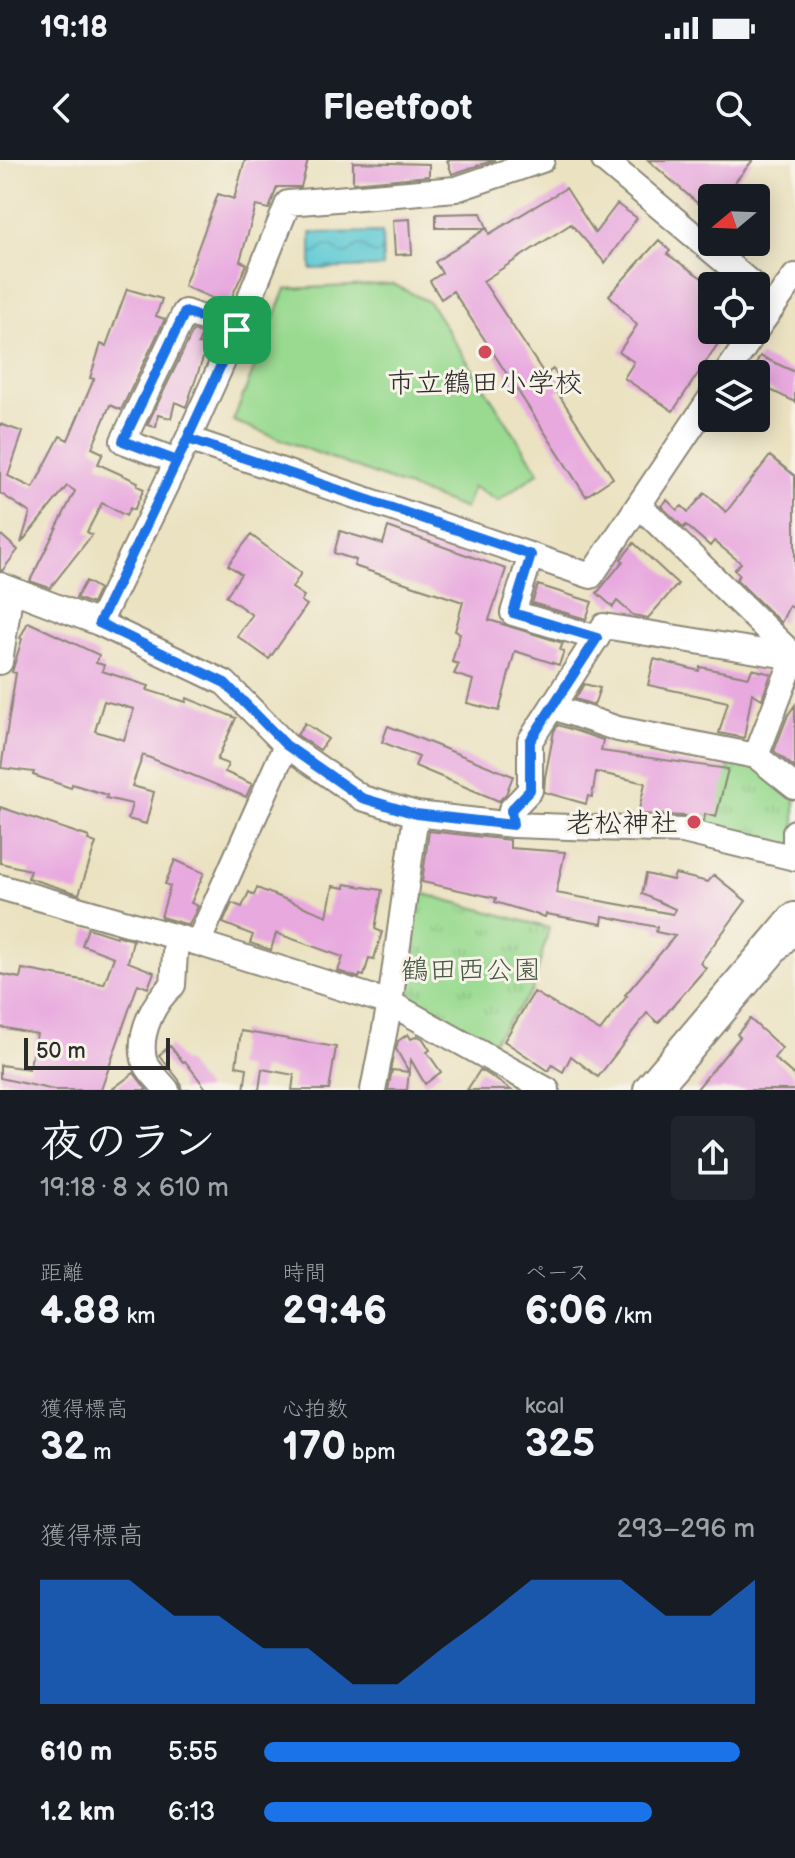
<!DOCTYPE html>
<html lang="ja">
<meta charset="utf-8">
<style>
body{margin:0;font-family:"Balsamiq Sans","Klee One",sans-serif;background:#20242c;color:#f1f3f6;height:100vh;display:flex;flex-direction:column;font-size:30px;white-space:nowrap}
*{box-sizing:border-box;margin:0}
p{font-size:26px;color:#9ea1a6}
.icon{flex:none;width:44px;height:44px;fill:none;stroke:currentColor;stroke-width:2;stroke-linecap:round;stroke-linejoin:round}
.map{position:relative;height:930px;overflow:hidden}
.sheet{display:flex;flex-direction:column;background:#171b24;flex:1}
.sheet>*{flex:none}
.needle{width:52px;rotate:251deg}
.fabs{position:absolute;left:698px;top:24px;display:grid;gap:16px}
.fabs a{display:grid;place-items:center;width:72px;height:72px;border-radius:8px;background:#171b24;box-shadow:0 4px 20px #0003;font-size:40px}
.scale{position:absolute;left:24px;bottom:20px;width:146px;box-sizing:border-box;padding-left:8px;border:4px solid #2b2b2b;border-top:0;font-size:22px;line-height:28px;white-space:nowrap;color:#2b2b2b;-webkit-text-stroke:6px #f7f3e8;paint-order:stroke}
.pin{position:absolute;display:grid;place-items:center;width:68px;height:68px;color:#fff;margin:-34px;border-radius:16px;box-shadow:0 4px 12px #0006}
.round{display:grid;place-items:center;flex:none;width:84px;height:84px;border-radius:8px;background:#20242c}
.overview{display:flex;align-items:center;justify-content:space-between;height:136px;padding:0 40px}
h1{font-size:44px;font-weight:800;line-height:60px}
.metrics{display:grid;grid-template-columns:repeat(3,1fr);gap:12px;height:136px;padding:8px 40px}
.metrics div{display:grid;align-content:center}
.metrics b{font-size:40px;font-weight:800}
.metrics small{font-size:22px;font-weight:400}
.metrics p{font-size:22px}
.chart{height:224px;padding:16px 40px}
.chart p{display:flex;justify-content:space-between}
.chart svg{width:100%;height:144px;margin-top:8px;fill:#1a73e8;opacity:.7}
ul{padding:0 40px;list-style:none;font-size:26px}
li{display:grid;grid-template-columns:128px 96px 1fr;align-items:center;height:60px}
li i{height:20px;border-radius:10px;background:#1a73e8}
.status{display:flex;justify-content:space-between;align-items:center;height:56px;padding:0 40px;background:#171b24;direction:ltr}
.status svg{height:22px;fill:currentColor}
header{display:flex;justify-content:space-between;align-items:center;height:104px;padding:0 40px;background:#171b24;font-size:36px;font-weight:800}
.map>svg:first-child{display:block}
.grass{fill:#99da90;stroke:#62825e;stroke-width:2}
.park{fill:url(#park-tufts);stroke:#62825e;stroke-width:2}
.water{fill:url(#water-waves);stroke:#447a80;stroke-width:2}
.building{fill:#e8a9df;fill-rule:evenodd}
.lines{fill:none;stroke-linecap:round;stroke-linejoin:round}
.minor-casing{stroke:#8b8676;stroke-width:28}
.secondary-casing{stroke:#8b8676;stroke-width:38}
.minor{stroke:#fff;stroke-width:24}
.secondary{stroke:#fff;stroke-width:34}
.route-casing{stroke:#fff;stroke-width:16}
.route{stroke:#1a73e8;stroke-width:10}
.poi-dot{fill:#d1495b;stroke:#f7f3e8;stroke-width:3}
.labels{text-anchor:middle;stroke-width:6;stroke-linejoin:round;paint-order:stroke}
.poi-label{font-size:28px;fill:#2b2b2b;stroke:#f7f3e8}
.park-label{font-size:28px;fill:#465744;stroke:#f7f3e8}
</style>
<div class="status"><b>19:18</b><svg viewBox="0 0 49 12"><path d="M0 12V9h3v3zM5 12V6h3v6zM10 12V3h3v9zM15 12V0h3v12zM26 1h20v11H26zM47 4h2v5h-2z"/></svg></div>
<header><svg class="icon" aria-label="back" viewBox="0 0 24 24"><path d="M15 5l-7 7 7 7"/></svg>Fleetfoot<svg class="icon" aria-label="search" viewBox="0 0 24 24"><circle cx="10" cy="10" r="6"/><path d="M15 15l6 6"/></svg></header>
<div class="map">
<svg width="795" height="930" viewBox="0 0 795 930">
<defs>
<pattern id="park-tufts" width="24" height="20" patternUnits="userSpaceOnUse" patternTransform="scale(2)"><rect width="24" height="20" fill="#99da90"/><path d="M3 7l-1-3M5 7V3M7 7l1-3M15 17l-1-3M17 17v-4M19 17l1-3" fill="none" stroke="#84bb7c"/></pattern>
<pattern id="water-waves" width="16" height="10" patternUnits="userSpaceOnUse" patternTransform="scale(2)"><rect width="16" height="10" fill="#5cc9d4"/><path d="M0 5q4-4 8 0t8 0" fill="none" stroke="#4ca3ac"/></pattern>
</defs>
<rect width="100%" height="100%" fill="#f7f3e8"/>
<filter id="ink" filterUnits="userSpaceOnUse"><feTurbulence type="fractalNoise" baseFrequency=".0125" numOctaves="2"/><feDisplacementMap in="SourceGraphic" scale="16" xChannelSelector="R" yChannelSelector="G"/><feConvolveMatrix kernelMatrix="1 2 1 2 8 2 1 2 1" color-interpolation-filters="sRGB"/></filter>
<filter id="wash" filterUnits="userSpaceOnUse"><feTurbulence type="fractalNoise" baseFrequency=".006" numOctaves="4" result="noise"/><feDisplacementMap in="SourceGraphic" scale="32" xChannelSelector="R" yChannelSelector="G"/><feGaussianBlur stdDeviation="1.8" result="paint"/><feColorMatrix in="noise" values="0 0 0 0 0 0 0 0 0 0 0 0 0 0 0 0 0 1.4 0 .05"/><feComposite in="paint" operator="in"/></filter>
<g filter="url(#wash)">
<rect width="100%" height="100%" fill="#ebe2c1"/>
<path class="grass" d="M393,124L429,142L539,312L498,341L473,327L465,349L233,261L286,129Z"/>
<path class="park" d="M737,592L795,627V698L702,672L707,646Z
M406,729L549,768L532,831L492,882L390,843Z"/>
<path class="water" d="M382,72L383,107L311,109V73Z"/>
<g id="blocks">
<path class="building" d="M245,0H308L301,27H277L269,49L256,46L240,101L247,104L228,145L184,126L218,34L234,39Z
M447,0H495L452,14Z
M648,0H753L722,38H712V56Z
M353,2L429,4V16L353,23Z
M566,28L595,73L617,44L637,58L605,103L571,64L483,121L545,215L553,209L564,227L557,232L613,318L586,336L453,131L441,139L430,121L442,113L435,102L487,68L489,74Z
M481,53L487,68H436V54Z
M410,59L412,94L395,95L393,60Z
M659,80L670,91L667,94L712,125V170H727L673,251L624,218L634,202L619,192L637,165L609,135Z
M127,129L162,139L156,156L165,159L121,250L110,245L92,288L103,293L98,304L138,322L137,326L144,329L134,350L130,348L126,356L102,343L87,372L92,375L50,428L30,421L75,331L67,326L21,383L30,353L0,333V264L23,272L8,316L33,328L60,276L68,280L94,219L90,218L101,184L106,186Z
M193,171L202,174L198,184L207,187L186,247L175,242L171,258L158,255L156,267L147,265Z
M760,196L795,212V242L756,223V214H751Z
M770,296L795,316V449L789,446L781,463L736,419L740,415L734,410L741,403L714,381L710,386L686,365L684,368L661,346L667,340L677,350L682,346L688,352L705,333L726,352Z
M388,367L506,409L489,460L563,483L560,490L564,491L559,505L515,491L499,551L467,543L473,520L454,514L459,504L452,502L460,473L455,471L463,442L354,406L356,400L334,393L340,371L383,384Z
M0,374L18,390L2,411L0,410Z
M251,375L301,413L292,428L304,436L301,441L307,445L269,499L237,476L252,455L226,436L241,414L228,405Z
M634,383L678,424L648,458L633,455L617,441L613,447L597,433L623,401L621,399Z
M86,421L99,429L92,444L76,438Z
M538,425L592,442L586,459L532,443Z
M28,462L99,495L96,503L104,505L102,511L149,526L147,530L186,542L187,538L236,558L217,600L228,604L225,612L252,624L246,637L143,595L132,626L154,632L146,664L128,659L132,644L106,638L107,635L72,624L71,628L33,615L34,612L1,608L16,513L12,512L22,479L20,478ZM104,541L134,549L124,580L95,571Z
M654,499L699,511L700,507L749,517L752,509L771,514L762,539L752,533L744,578L719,573L728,542L648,525Z
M584,524L600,528L594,545L575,539Z
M795,545V608L774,591L788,555Z
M305,563L328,579L320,590L297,575Z
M558,565L603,580L601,591L728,609L716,657L705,654L704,661L684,656L638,654L645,623L596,612L592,637L588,636L586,644L544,632L545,617L554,571Z
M388,566L513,616L506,634L499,641L415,606L419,597L382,582Z
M0,647L89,677L88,680L96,683L79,734L28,718L30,710L0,703Z
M429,671L510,680V688L565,692L556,733L673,754L675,749L642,734L646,714L673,720L675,714L708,722L714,715L746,741L700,803L706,808L658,863L647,853L598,917L571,896L563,912L552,905L549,911L504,881L534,832L600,871L627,836L625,835L675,776L656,772L657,767L603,756L602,764L546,754L545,757L495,742L496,738L422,722Z
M175,700L204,713L191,743L198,746L189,765L161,757L170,726L165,724Z
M345,724L382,730L375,769L382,772L374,799L369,798L364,816L360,815L359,818L338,811L343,797L276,773L271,790L250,783L253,775L223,763L232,743L242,747L249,732L254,735L257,728L327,756L333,726L345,728Z
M88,768L116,777V775L133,780L128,802L154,812L148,828L138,824L101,930H54L0,918V905L29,909L37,874L0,867V814L20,818L22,809L104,824L114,797L82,785Z
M750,859L782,888L774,898L795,916V930H696L740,877L737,874Z
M241,871L336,887L329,930H292L294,915L262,909L259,930H244L247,908L236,906Z
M408,874L411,879L418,876L423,879L430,890L427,892L441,912L425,924L411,900L409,912L396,889L398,881Z
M170,886L183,902L185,901L207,930H182L179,920L159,895Z
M392,910L409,912L407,930H388Z
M480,910L489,915L511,930H467Z
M134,913L147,930H111Z"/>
</g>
</g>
<g filter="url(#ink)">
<use href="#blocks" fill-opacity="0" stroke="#8b8676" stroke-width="2"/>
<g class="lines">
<g class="minor-casing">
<path id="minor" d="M604,0L754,126
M756,170L795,116
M726,214L756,170
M188,279L237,170L288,43L456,29L542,0
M177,301L123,281L185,152L237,170
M639,345L795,497
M531,395L513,453L597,478
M0,425L99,463L225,523L286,585L362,638L416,654L513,665L683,671L795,698
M99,463L188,279L591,416L712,236
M0,502L11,429
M553,547L618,569L756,596L795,627
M513,665L511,650L530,630V581L604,466L794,497L756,596
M795,698V672
M0,727L198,783L390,843L547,930
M198,783L286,585
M167,930C160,921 147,910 144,899C138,873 154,841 173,825L176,777
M373,930L390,843L416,654"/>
</g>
<g class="secondary-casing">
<path id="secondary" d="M651,930L795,760"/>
</g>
<use href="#minor" class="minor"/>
<use href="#secondary" class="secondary"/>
</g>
</g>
<g class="lines" filter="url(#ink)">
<g class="route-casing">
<path id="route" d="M237,170L177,301L99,463L225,523L286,585L362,638L416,654L513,665L511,650L530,630V581L597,478L513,453L531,395L188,279L177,301L123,281L185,152L237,170"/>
</g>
<use href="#route" class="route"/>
</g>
<g class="poi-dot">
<circle cx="485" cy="192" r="8"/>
<circle cx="694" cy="662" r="8"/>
</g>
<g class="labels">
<g class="poi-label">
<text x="485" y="232">市立鶴田小学校</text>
<text x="678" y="672" text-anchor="end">老松神社</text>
</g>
<g class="park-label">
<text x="471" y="819">鶴田西公園</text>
</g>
</g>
</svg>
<div class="fabs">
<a><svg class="needle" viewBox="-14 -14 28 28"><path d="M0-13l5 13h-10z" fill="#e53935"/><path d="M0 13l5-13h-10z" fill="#9ea1a6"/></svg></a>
<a><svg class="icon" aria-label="locate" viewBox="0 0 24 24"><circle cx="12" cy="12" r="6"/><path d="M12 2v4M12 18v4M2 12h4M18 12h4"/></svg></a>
<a><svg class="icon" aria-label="layers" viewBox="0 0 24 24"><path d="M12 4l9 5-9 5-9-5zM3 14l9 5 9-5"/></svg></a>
</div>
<div class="scale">50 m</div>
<div class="pin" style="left:237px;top:170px;background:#1e9e55"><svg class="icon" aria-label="arrive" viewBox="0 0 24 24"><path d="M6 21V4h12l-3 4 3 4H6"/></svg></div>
</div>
<section class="sheet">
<div class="overview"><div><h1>夜のラン</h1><p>19:18 · 8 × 610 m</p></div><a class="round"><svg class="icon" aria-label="share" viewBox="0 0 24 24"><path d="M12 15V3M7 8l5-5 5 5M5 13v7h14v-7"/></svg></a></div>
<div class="metrics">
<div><p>距離</p><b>4.88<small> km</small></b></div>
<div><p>時間</p><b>29:46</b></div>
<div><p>ペース</p><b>6:06<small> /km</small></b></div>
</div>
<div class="metrics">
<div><p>獲得標高</p><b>32<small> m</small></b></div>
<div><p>心拍数</p><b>170<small> bpm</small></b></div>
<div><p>kcal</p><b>325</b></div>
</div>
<div class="chart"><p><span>獲得標高</span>293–296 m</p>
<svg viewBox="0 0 160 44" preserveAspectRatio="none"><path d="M0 44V6L10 6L20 6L30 17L40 17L50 27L60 27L70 38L80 38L90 27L100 17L110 6L120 6L130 6L140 17L150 17L160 6V44z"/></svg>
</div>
<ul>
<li><b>610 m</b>5:55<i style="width:97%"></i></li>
<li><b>1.2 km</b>6:13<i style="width:79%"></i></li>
</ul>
</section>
